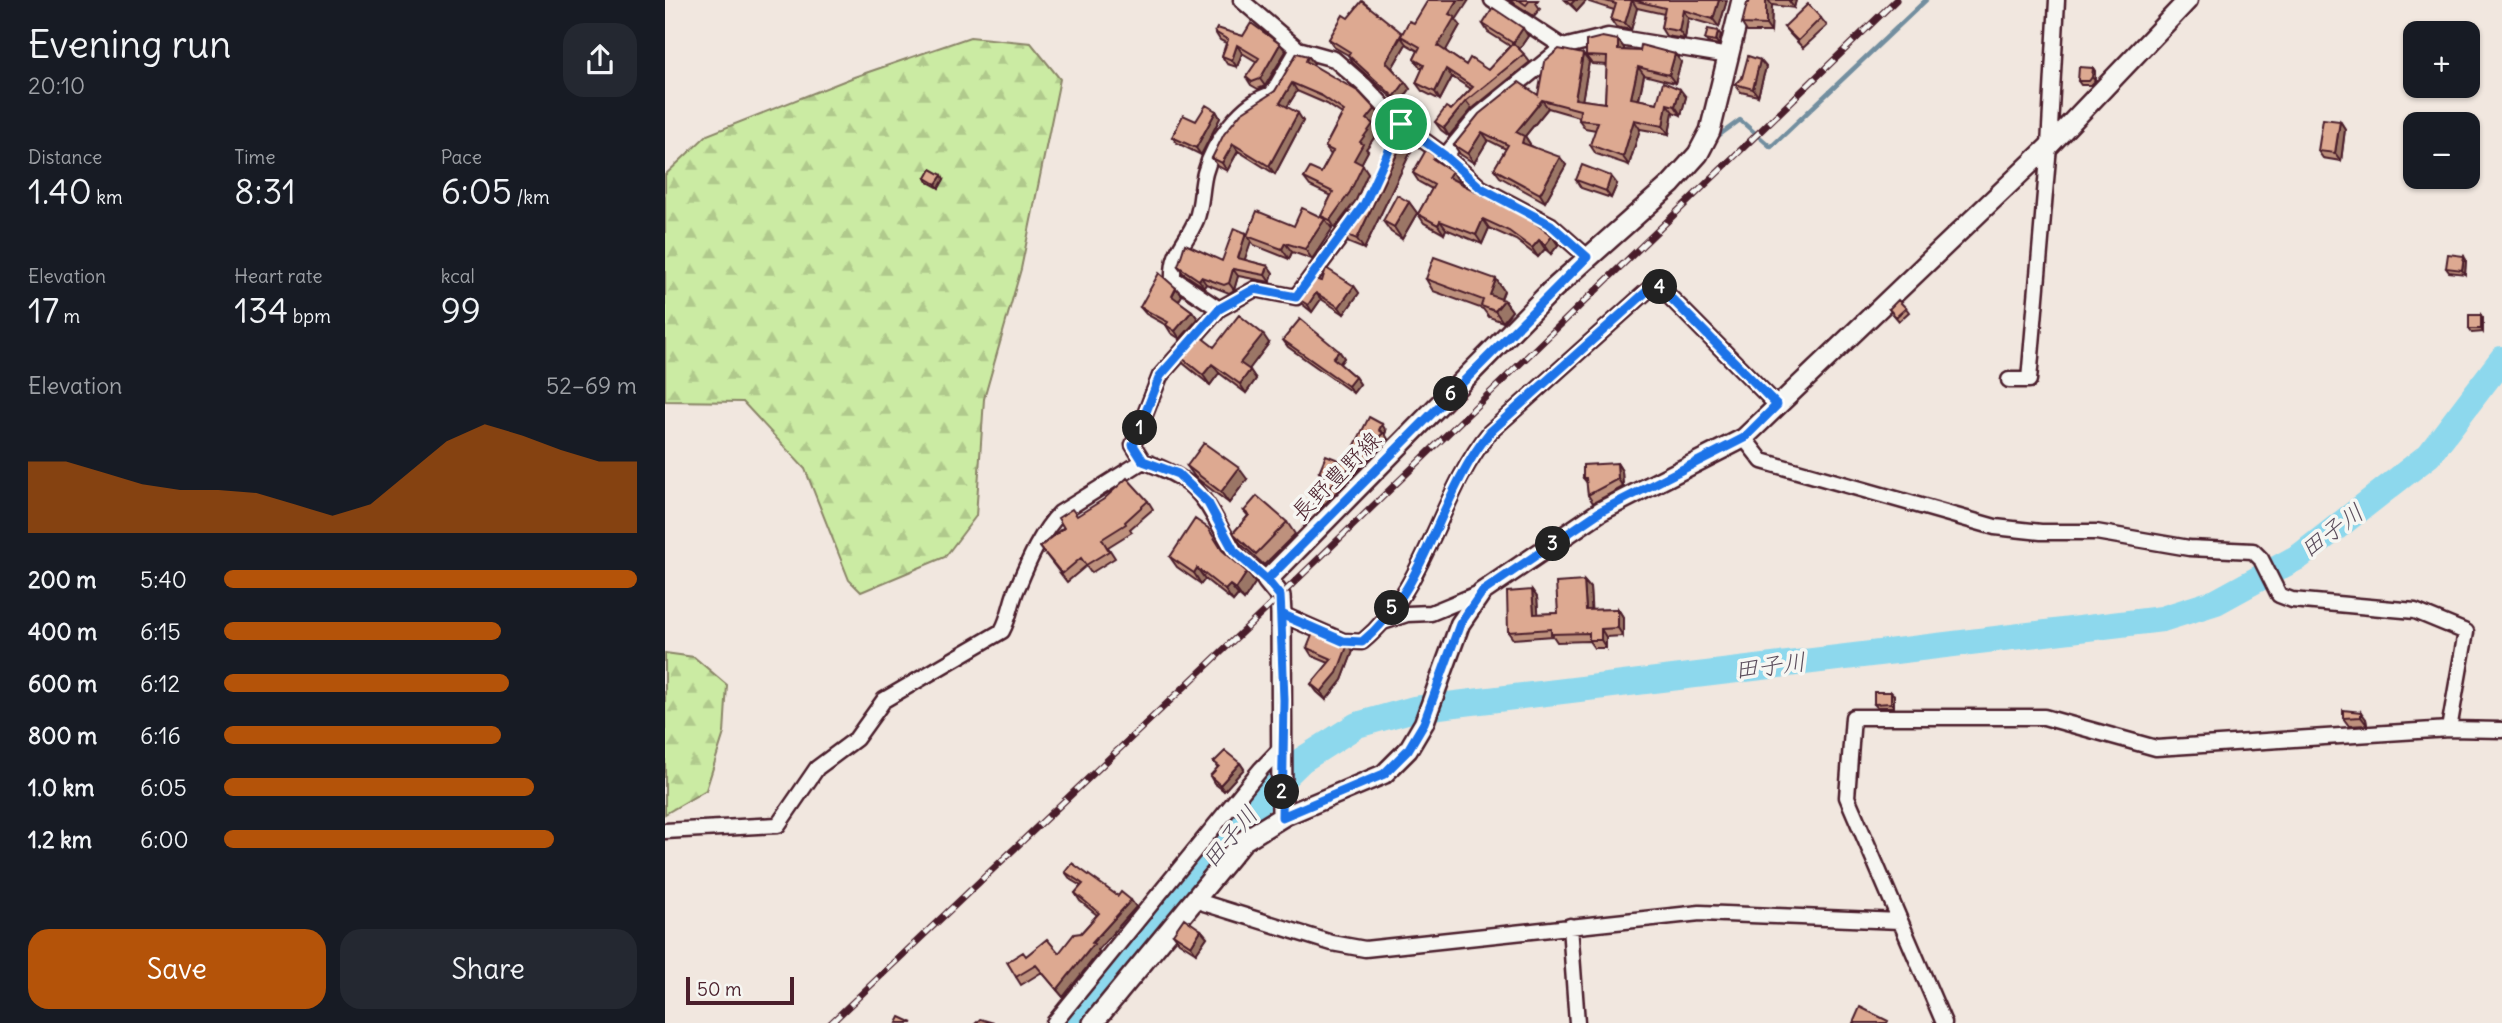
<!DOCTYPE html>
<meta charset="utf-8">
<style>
body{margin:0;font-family:Delius,"Klee One",sans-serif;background:#242831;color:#f1f3f6;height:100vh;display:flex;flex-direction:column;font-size:26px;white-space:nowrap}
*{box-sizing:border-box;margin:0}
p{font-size:23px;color:#9ea1a6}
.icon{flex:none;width:38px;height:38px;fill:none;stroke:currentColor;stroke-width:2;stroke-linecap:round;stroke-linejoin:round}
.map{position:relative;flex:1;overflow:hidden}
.sheet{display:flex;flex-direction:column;background:#171b24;width:665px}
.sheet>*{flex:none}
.tools{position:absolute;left:1738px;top:21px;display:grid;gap:14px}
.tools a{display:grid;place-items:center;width:77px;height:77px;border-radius:14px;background:#171b24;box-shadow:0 2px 5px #0004;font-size:35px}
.scale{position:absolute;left:21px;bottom:18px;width:108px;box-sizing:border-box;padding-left:7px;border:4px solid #4a1f2b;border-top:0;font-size:19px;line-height:24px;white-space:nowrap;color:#4a1f2b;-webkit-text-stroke:5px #f6f6f2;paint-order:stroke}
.pin{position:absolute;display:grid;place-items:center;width:60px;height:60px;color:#fff;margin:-30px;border:4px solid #fff;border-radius:50%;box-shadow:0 2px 7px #0007}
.km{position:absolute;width:35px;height:35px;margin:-18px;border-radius:50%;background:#222;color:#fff;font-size:19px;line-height:35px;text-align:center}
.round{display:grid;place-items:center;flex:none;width:74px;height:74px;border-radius:21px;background:#242831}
.head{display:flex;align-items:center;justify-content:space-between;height:119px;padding:0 28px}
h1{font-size:38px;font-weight:600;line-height:52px}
.metrics{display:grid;grid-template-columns:repeat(3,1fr);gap:10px;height:119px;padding:7px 28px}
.metrics div{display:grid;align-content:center}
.metrics b{font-size:35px;font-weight:600}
.metrics small{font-size:19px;font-weight:400}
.metrics p{font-size:19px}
.chart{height:196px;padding:14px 28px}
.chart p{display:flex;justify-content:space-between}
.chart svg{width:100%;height:126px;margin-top:7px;fill:#b45309;opacity:.7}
.button{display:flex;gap:14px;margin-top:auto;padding:14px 28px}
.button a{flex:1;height:80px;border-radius:21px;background:#b45309;color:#fff;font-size:28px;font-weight:600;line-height:80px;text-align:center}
.button a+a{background:#242831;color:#f1f3f6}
ul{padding:0 28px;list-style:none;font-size:23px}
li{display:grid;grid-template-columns:112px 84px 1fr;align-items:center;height:52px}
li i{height:18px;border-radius:9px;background:#b45309}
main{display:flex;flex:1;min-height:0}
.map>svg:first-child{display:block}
.forest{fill:url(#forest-firs);stroke:#8a8567;stroke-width:2}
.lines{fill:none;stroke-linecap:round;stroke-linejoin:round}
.stream{stroke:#728e9f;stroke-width:4.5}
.river{stroke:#8dd8ed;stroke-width:26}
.minor-casing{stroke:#4a1f2b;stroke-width:19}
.tertiary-casing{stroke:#4a1f2b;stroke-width:23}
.secondary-casing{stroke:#4a1f2b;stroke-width:24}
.minor{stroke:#f6f6f2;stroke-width:14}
.tertiary{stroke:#f6f6f2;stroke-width:18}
.secondary{stroke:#f6f6f2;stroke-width:19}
.rail-casing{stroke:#4a1f2b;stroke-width:7}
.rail{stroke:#f6f6f2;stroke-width:4.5;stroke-dasharray:13;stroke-linecap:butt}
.wall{fill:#be917d;stroke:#4a1f2b;stroke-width:2}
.shaded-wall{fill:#9b7666;stroke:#4a1f2b;stroke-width:2}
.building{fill:#dda991;stroke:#4a1f2b;stroke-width:2}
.route-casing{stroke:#fff;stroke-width:14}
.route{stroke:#1a73e8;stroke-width:9}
.labels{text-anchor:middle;stroke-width:7;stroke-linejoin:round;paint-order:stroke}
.street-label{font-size:23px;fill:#4a1f2b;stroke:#f6f6f2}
.water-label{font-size:24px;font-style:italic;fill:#5b4d5c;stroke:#f6f6f2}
</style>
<main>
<section class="sheet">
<div class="head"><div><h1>Evening run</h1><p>20:10</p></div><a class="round"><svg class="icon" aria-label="share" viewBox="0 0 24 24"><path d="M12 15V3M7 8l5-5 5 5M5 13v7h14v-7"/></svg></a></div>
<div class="metrics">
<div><p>Distance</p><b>1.40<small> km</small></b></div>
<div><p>Time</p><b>8:31</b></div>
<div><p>Pace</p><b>6:05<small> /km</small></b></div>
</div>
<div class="metrics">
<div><p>Elevation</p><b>17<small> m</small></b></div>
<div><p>Heart rate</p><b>134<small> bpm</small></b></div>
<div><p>kcal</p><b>99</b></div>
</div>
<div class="chart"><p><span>Elevation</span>52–69 m</p>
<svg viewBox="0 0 160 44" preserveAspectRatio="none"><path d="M0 44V19L10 19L20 23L30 27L40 29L50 29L60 30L70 34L80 38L90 34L100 23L110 12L120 6L130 10L140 15L150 19L160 19V44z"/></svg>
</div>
<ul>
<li><b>200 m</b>5:40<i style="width:100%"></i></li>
<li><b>400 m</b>6:15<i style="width:67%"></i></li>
<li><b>600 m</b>6:12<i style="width:69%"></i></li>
<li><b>800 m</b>6:16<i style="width:67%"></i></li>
<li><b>1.0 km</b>6:05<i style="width:75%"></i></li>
<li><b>1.2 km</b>6:00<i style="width:80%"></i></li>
</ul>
<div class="button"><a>Save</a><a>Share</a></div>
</section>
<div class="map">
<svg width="1837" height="1023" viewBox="0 0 1837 1023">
<defs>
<pattern id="forest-firs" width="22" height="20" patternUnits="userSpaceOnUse" patternTransform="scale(1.75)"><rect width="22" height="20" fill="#cbeba3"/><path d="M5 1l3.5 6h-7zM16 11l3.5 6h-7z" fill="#b0c98c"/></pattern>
</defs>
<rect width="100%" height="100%" fill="#f1e7df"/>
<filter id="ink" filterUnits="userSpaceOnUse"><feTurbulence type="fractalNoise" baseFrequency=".0143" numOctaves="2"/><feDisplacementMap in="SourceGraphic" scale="14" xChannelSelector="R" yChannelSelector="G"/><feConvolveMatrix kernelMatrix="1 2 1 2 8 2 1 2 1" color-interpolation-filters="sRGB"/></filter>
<g filter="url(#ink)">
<path class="forest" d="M305,37L366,43L395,79L356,269L319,399L311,516L280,557L196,592L184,580L140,469L78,402L0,401V175L42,135L189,77Z
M0,653L29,657L62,685L59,733L41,790L0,814Z"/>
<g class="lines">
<path class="stream" d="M1049,139L1075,120L1106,147L1261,0"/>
<path class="river" d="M407,1023L595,801L637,760L692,725L749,709L1497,619L1551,602L1635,556L1764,455L1837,359"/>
<g class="minor-casing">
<path id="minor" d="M576,0L633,49L669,59L700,86L736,124L780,156L816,188L886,225L922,257
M827,0L898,47L943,36L1064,56
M780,156L813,116L898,47
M554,309L508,278C507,250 521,244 531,220C537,206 536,188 540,173C548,142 577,102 607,94L633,49
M1344,380H1364L1384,146L1392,0
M1079,438L1097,461L1330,527L1376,532H1431L1524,548L1588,551L1596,559L1614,595L1627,600L1750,611L1801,632L1784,729
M478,461L468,445L495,376L554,309L590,289L631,297L689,219
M616,614L678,641L697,642C762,589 773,495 825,432L991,283L1112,405
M718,622L742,614L766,613L817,592
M0,831L113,825L152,768L191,739L219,700L337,631C346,615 346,599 354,584C364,560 377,531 395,513L478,461C540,483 538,500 569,551C576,561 592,571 602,580
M529,900L667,943L700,949L1035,913L1235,921
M905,926L912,1023
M389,1023L596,769L617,747
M1279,1023L1182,797L1188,717H1379L1491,748L1784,729L1837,730"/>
</g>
<g class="tertiary-casing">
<path id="tertiary" d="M617,817L719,774L743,750L759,723L795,624L817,592L936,511L1079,438L1384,146L1523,0"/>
</g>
<g class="secondary-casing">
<path id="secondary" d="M428,1023L578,841L617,817L616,614L615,596L602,580L886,291L1006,184L1033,154L1045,131L1077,0"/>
</g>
<use href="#minor" class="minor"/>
<use href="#tertiary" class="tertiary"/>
<use href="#secondary" class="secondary"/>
<g class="rail-casing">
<path id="rail" d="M166,1023L615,596L1231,0"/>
</g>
<use href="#rail" class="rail"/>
</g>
<path class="wall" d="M844,0H873L871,3L875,9L869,16Z
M900,0H922L912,11Z
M923,0H1062L1054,27L1023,18L1020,39L1001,36L996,28L999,14L972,8L966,30L951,27L946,20L949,10L924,2Z
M1085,0H1131L1129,8L1107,5L1106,32H1082L1077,24Z
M683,18L737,33L749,23L791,20L795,25L780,51L801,65L823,70L845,46L823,32L818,24L863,36L854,49L865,62L807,109L784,136L776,130L770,122L786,110L806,89L787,77L775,100L757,91L751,83L758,69L755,67L749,59L753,51L741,44L727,68L745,89L734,104L688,63L683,55L669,47L664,39Z
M1156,18L1162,26L1138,48L1125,34L1119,27Z
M550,32L578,36L621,51L600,86L593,89L586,85L581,77L592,62L577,53L572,67L562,64L557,56L561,43L555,40Z
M1056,35L1054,45L1043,43L1040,39Z
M953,40L959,48V50L1010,54L1016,62L1010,83L979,75L974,100L992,103L1021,97L1016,115L1008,112L1004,134L975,129L964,165L931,154L925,145L931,130L920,128L914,120V117L883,108L860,136L865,144V145L901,165L880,202L835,177L829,169L841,149L823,140L809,163L795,154L789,145L873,95L924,62L917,100L940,103L942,65L927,64L921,56Z
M643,56L649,63L648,65L710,109L716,116L709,124L714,131L701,149L703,151L696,164L703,173L691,200L670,228L664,225L667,229L647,259L627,252L624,259L589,245L586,241L579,260L603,266L608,273L605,282L573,276L569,290L564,293L541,284L539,287L518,273L513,266L557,261L583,235L629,226L657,217L656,216L666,196L645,186L639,178L656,173L666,155L660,147L677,114L662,104L632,91L622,107L638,121L610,174L573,151L562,171L553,166L547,158Z
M1095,60L1101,67L1093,96L1076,92L1070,84Z
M1428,68L1430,71V81L1426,85H1416L1413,81Z
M551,111L555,118L536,155L512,143L507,137L531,121Z
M1675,121L1680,129L1676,161L1658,158L1653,151Z
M741,135L749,145L699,249L684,243L677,233L700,199Z
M775,164L787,171L793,180L792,182L887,236L893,245L886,254L880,249L873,257L851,240L824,228L817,244L781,229L779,234L759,223L753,214L767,189L754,182L748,173Z
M261,178L279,179L274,188L263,182Z
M911,180L952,184L946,198L916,188Z
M744,202L752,213L737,239L726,232L718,221Z
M1801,260L1800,274L1784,272L1781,268Z
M761,279H831L839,291L836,299L839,300L847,311L838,322L824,317L818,309L768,291Z
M657,281L689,286L694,293L679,314L656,299L647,312L637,304L632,298Z
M517,295L513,301L527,311L533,319L515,339L506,333L501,325L481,314L475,307Z
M1241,308L1244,312L1234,321L1224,309Z
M1818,318V332L1807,333L1804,329Z
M618,340L674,351L679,358L675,364L690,377L695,384L688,393L623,347Z
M604,343L584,369L591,379L581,393L554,373L545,385L519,364L512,354L549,347Z
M721,431L720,434L723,439L654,510L645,499L663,480L659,478L654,472L681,463Z
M952,463L957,471L958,487L928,503L923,495L922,483L918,478Z
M522,466L582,479L564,503L530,477Z
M483,501L488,509L465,529L467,532L443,547L450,558L426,573L421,566L402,582L375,547L412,516Z
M579,511L622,522L630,534L599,565L576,544L568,533L583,516Z
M559,552L582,572L590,583L579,600L573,595L568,601L540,579L536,584L512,567L505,557Z
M919,581L925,588L926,610L953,609L958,617V636L941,637V648H929L924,641L892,642L888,636L848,639L843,632L867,590L872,597L873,614L893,613Z
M669,642L683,644L688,651L677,680L661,700L652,692L646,684L664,663L647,656L642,648Z
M1229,695V707H1212L1209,704Z
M1678,710L1701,719L1702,725L1684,726L1678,718Z
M549,762L575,763L579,769L559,791L549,783L545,776L553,768Z
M400,872L453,896L471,907L433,950L434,952L398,997L377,972L356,985L351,977L361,956L394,953L416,933L432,915L415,901L410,893L416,886L406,880Z
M536,930L542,937L531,953L514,942L508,934Z"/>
<path class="shaded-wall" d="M793,0H804L791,20L795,25L779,54L773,46L784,14Z
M910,0H922L912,11L906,4Z
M967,0L972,8L966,30L960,23Z
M1054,0H1062L1054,27L1048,19Z
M1101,0H1103L1107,5L1106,32L1101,25Z
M1124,0H1131L1129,8L1124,1Z
M1018,10L1023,18L1020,39L1014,31Z
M858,28L863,36L853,51L848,43Z
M1053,31L1056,35L1054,45L1051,41Z
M736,37L741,44L726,70L721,62Z
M953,40L959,48L958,58L953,50Z
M615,44L621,51L600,86L595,79Z
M572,45L577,53L572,67L567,60Z
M918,54L924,62L916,107L910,99Z
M1010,54L1016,62L1010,83L1004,75Z
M643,56L649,63L646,68L641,61Z
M1095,60L1101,67L1093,96L1088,89Z
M973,67L979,75L972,107L966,98Z
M1428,68L1430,71V81L1427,77Z
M781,69L787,77L775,100L770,92Z
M740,82L745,89L734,104L729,97Z
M627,83L632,91L620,110L615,103Z
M1015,89L1021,97L1016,115L1010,106Z
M877,100L883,108L860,136L865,144L863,151L851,132Z
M801,101L807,109L784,136L779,128Z
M1002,104L1008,112L1004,134L998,126Z
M710,109L716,116L709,124L714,131L701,149L703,151L694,168L689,160L702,119Z
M551,111L555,118L536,155L531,148Z
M633,113L638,121L610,174L604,166Z
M969,120L975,129L964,165L958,157Z
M1675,121L1680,129L1676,161L1670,153Z
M817,132L823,140L809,163L803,154Z
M741,135L749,145L699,249L692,239Z
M568,144L573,151L562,171L557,163Z
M895,157L901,165L880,202L875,194Z
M698,165L703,173L691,200L670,228L665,220Z
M787,171L793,180L790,186L783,177Z
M277,175L279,179L274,188L271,184Z
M946,176L952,184L946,198L941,191Z
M744,202L752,213L737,239L729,227Z
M660,219L667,229L647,259L640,249Z
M818,219L824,228L817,244L811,235Z
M775,221L781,229L779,234L773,225Z
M581,233L586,241L578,265L573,258Z
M887,236L893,245L886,254L880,245Z
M874,240L880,249L873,257L867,248Z
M620,243L627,252L624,259L617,249Z
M1799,256L1801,260L1800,274L1797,270Z
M603,266L608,273L605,282L600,275Z
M568,269L573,276L569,290L564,283Z
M536,277L541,284L539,287L534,280Z
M831,279L839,291L833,306L825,295Z
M689,286L694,293L679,314L674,307Z
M511,288L517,295L512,304L507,296Z
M651,293L656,299L647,312L643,305Z
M839,300L847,311L838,322L830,311Z
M527,311L533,319L515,339L510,331Z
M1816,315L1818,318V332L1816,329Z
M598,334L604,343L582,372L575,363Z
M674,351L679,358L673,365L668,358Z
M547,364L554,373L545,385L538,375Z
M585,370L591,379L581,393L575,384Z
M690,377L695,384L688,393L683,386Z
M717,424L721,431L720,434L714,430Z
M952,463L957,471L958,487L953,479Z
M574,468L582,479L564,503L556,492Z
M532,568L540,579L536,584L529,573Z
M582,572L590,583L579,600L571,589Z
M919,581L925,588L927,617L921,610Z
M565,585L573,595L568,601L560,590Z
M867,590L872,597L874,622L869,614Z
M953,609L958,617V636L953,628Z
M936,629L941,637V648L936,640Z
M683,644L688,651L677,680L661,700L656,692Z
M1226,692L1229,695V707L1226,703Z
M1696,712L1701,719L1702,725L1696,717Z
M575,763L579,769L559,791L555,785Z
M466,900L471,907L433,950L434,952L398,997L392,990L427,943Z
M536,930L542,937L531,953L526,946Z"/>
<path class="building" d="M763,0H793L784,14L790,17L773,46L801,65L805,58L823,70L848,43L859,54L801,101L779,128L770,122L781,107L786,110L808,87L781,69L770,92L751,83L759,65L749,59L755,47L736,36L744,21L749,23Z
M854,0H865L861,5Z
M937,0H1054L1048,19L1018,10L1014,31L996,28L1000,8L967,0L960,23L946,20L951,4Z
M1085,0H1101V25L1077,24L1082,3H1084Z
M697,1L737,33L721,62L740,82L729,97L683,55L685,52L664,39L678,15L683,18Z
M1143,4L1156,18L1133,41L1119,27Z
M828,8L858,28L848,43L818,24Z
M586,23L615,44L595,79L587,82L581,77L594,58L572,45L567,60L557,56L563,40L550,32L552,28L578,36Z
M1043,29L1053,31L1051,41L1040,39Z
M937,37L953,40V50L975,51L976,45L1010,54L1004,75L973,67L966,98L992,103L998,82L1015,89L1010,106L1002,104L998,126L969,120L958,157L925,145L933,122L914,120L915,110L877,100L851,132L859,136L857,143L895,157L875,194L829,169L843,145L817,132L803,154L789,145L814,114L854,82L873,95L879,62L894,49L918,54L910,99L940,103L942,57L921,56V41Z
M632,53L643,56L641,61L694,92L710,109L702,119L708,124L695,142L698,144L689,160L698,165L685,192L665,220L656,216L668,192L639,178L645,168L656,173L668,151L660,147L679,111L657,96L627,83L615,103L633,113L604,166L568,144L557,163L547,158L559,134L576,113L610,91Z
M1083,56L1095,60L1088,89L1070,84L1077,78Z
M1414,67L1428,68L1427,77L1424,81H1413Z
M541,105L551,111L531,148L507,137L518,115L531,121Z
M1658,119L1675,121L1670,153L1653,151Z
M732,129L741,135L692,239L677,233L700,199Z
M761,150L770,156L768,159L787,171L783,177L865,219L887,236L880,245L874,240L867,248L844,231L818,219L811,235L775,221L773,225L753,214L769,185L748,173Z
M917,165L946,176L941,191L911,180Z
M266,169L277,175L271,184L261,178Z
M732,195L744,202L729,227L718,221Z
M637,208L660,219L640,249L620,243L617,249L582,236L592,211L629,226Z
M569,228L581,233L573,258L603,266L600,275L568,269L564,283L559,285L536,277L534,280L513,266L520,244L557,261Z
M1783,254L1799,256L1797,270L1781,268Z
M769,257L831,279L825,295L839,300L830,311L816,306L818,300L761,279Z
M661,268L689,286L674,307L651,293L643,305L632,298L648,279L657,281Z
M494,273L511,288L507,296L527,311L510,331L501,325L503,322L475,307Z
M1233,300L1241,308L1231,317L1224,309Z
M574,315L598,334L575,363L585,370L575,384L547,364L538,375L512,354L531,333L549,347Z
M1804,315H1816V329H1804Z
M635,319L674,351L668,358L690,377L683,386L618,340Z
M704,417L717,424L714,430L718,433L649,503L645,499L666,477L654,472L661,455L681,463Z
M539,443L574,468L556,492L522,466Z
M952,463L953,479L923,495L921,478H918V465Z
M462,478L483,501L460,522L461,524L437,539L444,551L421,565L416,558L397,574L375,547L399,528L393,518L407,509L412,516L439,499Z
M592,496L622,522L591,554L568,533L584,515L579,511Z
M530,519L543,528L557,550L582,572L571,589L565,585L560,590L532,568L529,573L505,557Z
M919,581L921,610L953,609V628L936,629V640H924V633L886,634V629L843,632L842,592L867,590L869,614L893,613L891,583Z
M648,633L669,642L683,644L672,673L656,692L646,684L667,659L642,648Z
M1209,692H1226V703L1209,704Z
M1678,710L1696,712V717L1678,718Z
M560,751L575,763L555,785L545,776L554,766L549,762Z
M407,863L453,896L456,892L466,900L427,943L429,944L392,990L371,965L351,977L342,962L358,952L361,956L382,939L394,953L409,934L416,933L434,913L410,893L418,884L400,872Z
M519,918L536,930L526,946L508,934Z
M1195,1007L1223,1021L1222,1023H1188Z
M235,1017L248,1023H232Z
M315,1019L329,1023H311Z"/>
</g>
<g class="lines" filter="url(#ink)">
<g class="route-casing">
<path id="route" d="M736,124L699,205L631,297L590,289L554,309L495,376L468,445L478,461L513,474L543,503L569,551L602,580L615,596L619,700L617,817L719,774L743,750L759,723L795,624L817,592L936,511L1079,438L1112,405L991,283L825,432C773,495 762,589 697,642L678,641L616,614L615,596L602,580L922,257L886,225L816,188L780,156L736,124"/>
</g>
<use href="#route" class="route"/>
</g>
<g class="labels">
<g class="street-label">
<text transform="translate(671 476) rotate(-45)" y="8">長野豊野線</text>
</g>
<g class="water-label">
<text transform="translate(1667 531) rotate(-37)" y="8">田子川</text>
<text transform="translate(1105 666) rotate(-7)" y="8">田子川</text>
<text transform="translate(565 837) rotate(-50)" y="8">田子川</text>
</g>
</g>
</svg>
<div class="tools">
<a>+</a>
<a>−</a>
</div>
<div class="scale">50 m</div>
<div class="pin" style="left:736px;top:124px;background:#1e9e55"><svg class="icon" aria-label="arrive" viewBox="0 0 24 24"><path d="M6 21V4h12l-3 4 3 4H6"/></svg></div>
<b class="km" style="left:475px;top:428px">1</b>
<b class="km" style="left:617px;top:792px">2</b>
<b class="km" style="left:888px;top:544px">3</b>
<b class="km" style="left:995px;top:287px">4</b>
<b class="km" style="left:727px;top:608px">5</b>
<b class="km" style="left:786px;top:394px">6</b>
</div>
</main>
